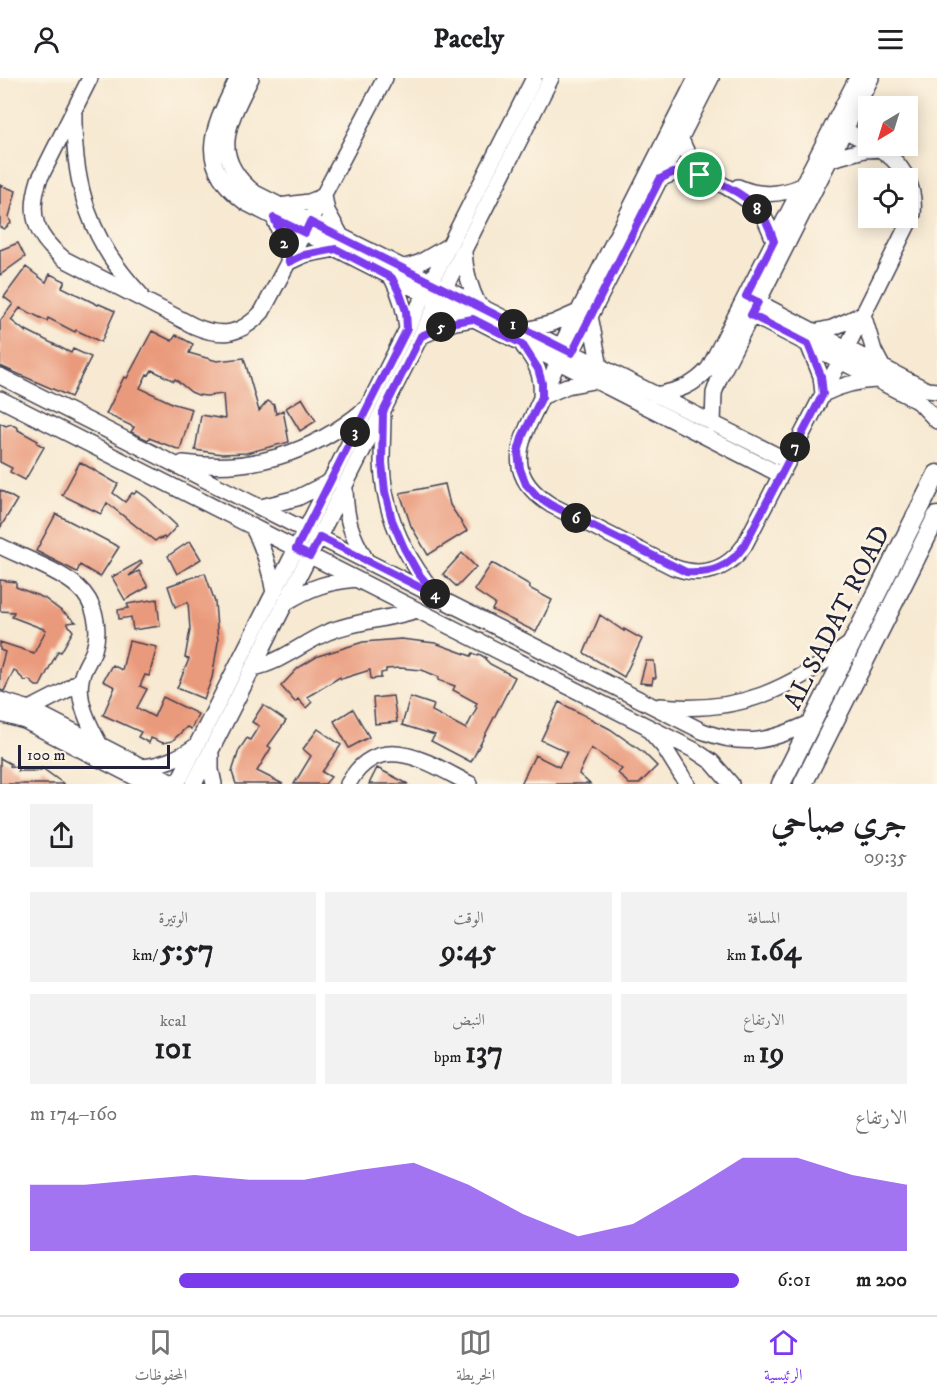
<!DOCTYPE html>
<html lang="ar">
<meta charset="utf-8">
<style>
body{margin:0;font-family:"IM FELL DW Pica",Amiri,serif;background:#f2f2f2;color:#202124;direction:rtl;height:100vh;display:flex;flex-direction:column;font-size:22px;white-space:nowrap}
*{box-sizing:border-box;margin:0}
p{font-size:20px;color:#757577}
.icon{flex:none;width:33px;height:33px;fill:none;stroke:currentColor;stroke-width:2;stroke-linecap:round;stroke-linejoin:round}
.map{position:relative;height:706px;overflow:hidden;direction:ltr}
.details{display:flex;flex-direction:column;background:#fff;flex:1}
.details>*{flex:none}
.needle{width:39px;rotate:218deg}
.tools{position:absolute;left:858px;top:18px;display:grid;gap:12px}
.tools a{display:grid;place-items:center;width:60px;height:60px;border-radius:0px;background:#fff;box-shadow:0 3px 15px #0003;font-size:30px}
.scale{position:absolute;left:18px;bottom:15px;width:152px;box-sizing:border-box;padding-left:6px;border:3px solid #22223b;border-top:0;font-size:16px;line-height:21px;white-space:nowrap;color:#22223b;-webkit-text-stroke:4px #fcf5e5;paint-order:stroke}
.pin{position:absolute;display:grid;place-items:center;width:51px;height:51px;color:#fff;margin:-26px;border:3px solid #fff;border-radius:50%;box-shadow:0 2px 6px #0007}
.km{position:absolute;width:30px;height:30px;margin:-15px;border-radius:50%;background:#222;color:#fff;font-size:16px;line-height:30px;text-align:center}
.round{display:grid;place-items:center;flex:none;width:63px;height:63px;border-radius:0px;background:#f2f2f2}
.overview{display:flex;align-items:center;justify-content:space-between;height:102px;padding:0 30px}
h1{font-size:33px;font-weight:800;line-height:45px}
.stats{display:grid;grid-template-columns:repeat(3,1fr);gap:9px;height:102px;padding:6px 30px}
.stats div{display:grid;align-content:center;border-radius:0px;background:#f2f2f2;text-align:center}
.stats b{font-size:30px;font-weight:800}
.stats small{font-size:16px;font-weight:400}
.stats p{font-size:16px}
.chart{height:168px;padding:12px 30px}
.chart p{display:flex;justify-content:space-between}
.chart svg{width:100%;height:108px;margin-top:6px;fill:#7c3aed;opacity:.7}
ul{padding:0 30px;list-style:none;font-size:20px}
li{display:grid;grid-template-columns:96px 72px 1fr;align-items:center;height:45px}
li i{height:15px;border-radius:8px;background:#7c3aed}
header{display:flex;justify-content:space-between;align-items:center;height:78px;padding:0 30px;background:#fff;font-size:27px;font-weight:800}
.tab-bar{display:flex;justify-content:space-around;align-items:center;height:84px;border-top:2px solid #e0e0e0;background:#fff;font-size:16px;color:#757577}
.tab-bar a{display:grid;justify-items:center;gap:3px}
.tab-bar .on{color:#7c3aed}
.map>svg:first-child{display:block}
.building{fill:#ea9a7b}
.lines{fill:none;stroke-linecap:round;stroke-linejoin:round}
.minor-casing{stroke:#424052;stroke-width:18}
.major-casing{stroke:#424052;stroke-width:21}
.minor{stroke:#fff;stroke-width:15}
.major{stroke:#fff;stroke-width:18}
.route-casing{stroke:#fff;stroke-width:12}
.route{stroke:#7c3aed;stroke-width:8}
.labels{text-anchor:middle;stroke-width:5;stroke-linejoin:round;paint-order:stroke}
.street-label{font-size:26px;fill:#22223b;stroke:#fcf5e5}
</style>
<header><svg class="icon" aria-label="menu" viewBox="0 0 24 24"><path d="M4 6h16M4 12h16M4 18h16"/></svg>Pacely<svg class="icon" aria-label="person" viewBox="0 0 24 24"><circle cx="12" cy="8" r="4"/><path d="M4 21q1-7 8-7t8 7"/></svg></header>
<div class="map">
<svg width="937" height="706" viewBox="0 0 937 706">
<rect width="100%" height="100%" fill="#fcf5e5"/>
<filter id="ink" filterUnits="userSpaceOnUse"><feTurbulence type="fractalNoise" baseFrequency=".0167" numOctaves="2"/><feDisplacementMap in="SourceGraphic" scale="12" xChannelSelector="R" yChannelSelector="G"/><feConvolveMatrix kernelMatrix="1 2 1 2 8 2 1 2 1" color-interpolation-filters="sRGB"/></filter>
<filter id="wash" filterUnits="userSpaceOnUse"><feTurbulence type="fractalNoise" baseFrequency=".008" numOctaves="4" result="noise"/><feDisplacementMap in="SourceGraphic" scale="24" xChannelSelector="R" yChannelSelector="G"/><feGaussianBlur stdDeviation="1.35" result="paint"/><feColorMatrix in="noise" values="0 0 0 0 0 0 0 0 0 0 0 0 0 0 0 0 0 1.4 0 .05"/><feComposite in="paint" operator="in"/></filter>
<g filter="url(#wash)">
<rect width="100%" height="100%" fill="#f7e9d2"/>
<g id="blocks">
<path class="building" d="M0,107L16,113L9,139L11,145L4,151L0,149Z
M18,165L25,179L0,197V172Z
M26,189L46,204L50,196L65,203L62,209L98,227L99,226L115,233L101,264L76,252L75,254L48,240L47,243L20,230L11,242L26,254V252L71,275L73,271L91,279L71,319L0,288V243L13,226L4,219Z
M152,253L172,263L176,257L193,266L189,275L217,283L244,280L259,333L268,323L274,327L276,336L283,332L289,364L246,375L222,376L195,372L201,337L225,341L223,316L206,318L198,317L191,314L175,301L174,303L152,292L149,297L147,296L140,310L174,326L192,331L180,372L149,360L148,362L131,354L134,349L106,336L124,299L127,300Z
M302,320L316,343L300,353L286,330Z
M0,345L6,348L11,346L18,350V352L38,363L37,365L44,369L25,402L10,394L12,390L0,384Z
M80,384L118,406L113,415L125,424L132,415L134,416L137,413L147,420L177,448L165,461L164,459L160,461L159,460L155,463L107,425L101,436L62,417Z
M445,406L450,427L467,453L428,477L411,448L400,415Z
M0,412L17,422L0,450Z
M56,436L119,469L100,499L80,487L77,494L36,473Z
M190,463L201,481L177,496L168,478Z
M462,475L476,489L457,509L443,496Z
M141,483L142,485L129,498L139,493L148,509L125,522L112,499Z
M492,485L530,507L529,510L552,522L536,554L492,532L495,526L474,512Z
M205,495L215,524L218,564L212,600L204,621L177,610L189,581L185,580L190,552L188,524L175,529L168,508Z
M0,502L16,504V509L44,520L76,544L67,545L73,553L61,574L58,573L40,608H36L29,602L25,603L14,592L4,613L0,612V592L5,574L0,572V564L34,575L46,552L12,539L14,534L0,533Z
M157,521L160,548L133,552L131,539L119,541L118,532L129,530L127,526Z
M600,537L624,553V551L642,561L624,599L584,575Z
M401,561L435,565L471,578L473,575L478,578L479,576L486,580L485,581L490,586L515,599L471,684L431,663L435,657L402,647L410,619L434,627L432,633L466,651L477,629L475,628L477,625L453,612L455,608L438,602L439,599L422,592L400,590L386,591V594L381,595V600L371,601L370,592L341,601L340,599L307,619L312,624L306,630L298,621L295,624L281,608L298,590L318,578L363,564Z
M129,563L157,569L149,598L145,597L140,608L147,611L137,630L154,639L163,619L198,636L191,651L187,649L172,663L163,665L151,660L149,665L138,659L141,654L103,637L115,609L103,603L112,587L122,592Z
M646,583H654L656,600H653L652,606L640,605Z
M393,618L397,644L375,646L373,620Z
M559,624L610,651L643,674L657,688L639,706H629L618,695L622,691L591,670L579,696L590,706H521L535,677L559,689L567,674L541,662Z
M263,627L286,643L268,668L271,670L257,693L283,706H236L232,694L239,672L247,660L250,662L259,648L252,644Z
M353,631L369,659L349,670L334,643Z
M318,651L341,667L322,694L331,699L325,706H294L311,678L303,671Z
M0,680L11,686L10,688L18,690V693H40L42,690L64,706H0Z
M377,690L408,706H369Z"/>
</g>
</g>
<g filter="url(#ink)">
<use href="#blocks" fill-opacity="0" stroke="#424052" stroke-width="1.5"/>
<g class="lines">
<g class="minor-casing">
<path id="minor" d="M90,0L39,102C28,137 35,158 64,181L194,248C222,260 241,257 262,234L385,0
M238,0C214,49 192,85 246,125L781,397
M251,0C229,44 208,78 255,115L788,383
M862,18L868,42
M74,36C73,108 90,163 140,216
M836,48L868,64
M681,60C686,77 695,88 711,96
M831,81L864,72L881,71L879,68
M660,101C669,97 677,93 687,94C707,96 747,118 760,134C767,142 770,152 774,163
M738,109C760,119 780,117 802,108
M279,128L309,124L324,118L327,133L341,158
M274,140L286,169L289,184L304,177L336,171
M464,174C465,194 470,210 479,228
M402,190L419,185L448,168
M392,200C401,217 405,232 407,251
M750,220L911,304L927,312L937,313
M742,232L906,317L920,325L937,343
M590,238L600,289
M527,252L553,245L578,234
M814,254L832,250L863,236L874,273L883,290
M421,258L455,244L473,241
M808,266L821,298L823,316C841,307 856,303 876,302
M523,268C536,284 543,298 541,319L567,308L593,303
M557,276L696,0
M568,282L711,0
M558,284C551,300 543,315 536,331C516,371 507,399 551,427L673,489C702,500 726,493 744,468L840,283L913,136C916,106 901,82 874,68
M0,298L702,653C746,670 771,663 812,644
M655,317C678,313 694,308 709,290L857,0
M0,321L694,672L712,684L731,706
M383,336C383,352 382,368 382,384C383,432 403,476 433,513
M713,346L714,315L719,301L871,0
M183,385C250,395 312,375 364,332
M345,411C346,441 351,457 366,482
M261,429L297,420L331,403
M252,448C264,470 270,490 274,515
M0,468C22,479 60,493 78,509C95,524 101,550 94,572C90,582 82,592 81,602C77,624 90,648 100,667
M287,524C311,509 328,504 356,501
M253,590C282,584 302,565 328,554C357,542 388,542 417,532
M0,622L30,631L176,706
M660,628C741,636 787,612 851,565
M30,631L65,613L81,602
M0,636L25,643L148,706
M649,652L664,669L687,706
M211,676V692L214,706
M143,689C164,686 179,680 196,668
M177,706L534,0
M194,706L551,0
M348,706C379,650 429,685 470,706"/>
</g>
<g class="major-casing">
<path id="major" d="M781,706L937,396
M803,706L937,438"/>
</g>
<use href="#minor" class="minor"/>
<use href="#major" class="major"/>
</g>
</g>
<g class="lines" filter="url(#ink)">
<g class="route-casing">
<path id="route" d="M686,94C709,98 745,115 760,133C767,142 770,152 774,163L746,218L758,224L751,237L808,266L821,298L823,316L744,468C729,489 712,496 686,494L551,427L537,418L526,406L520,391L518,374L523,357L542,319V305L538,291L522,266L473,241L455,244L421,258L383,334L382,385L385,414L392,442L404,470L418,495L437,518L320,459L310,478L296,471L407,251L406,233L400,216L392,200L336,171L304,177L289,184L286,169L274,140L305,155L310,144L572,275L660,101L672,95Z"/>
</g>
<use href="#route" class="route"/>
</g>
<g class="labels">
<g class="street-label">
<text transform="translate(836 539) rotate(-63)" y="9">AL SADAT ROAD</text>
</g>
</g>
</svg>
<div class="tools">
<a><svg class="needle" viewBox="-14 -14 28 28"><path d="M0-13l5 13h-10z" fill="#e53935"/><path d="M0 13l5-13h-10z" fill="#757577"/></svg></a>
<a><svg class="icon" aria-label="locate" viewBox="0 0 24 24"><circle cx="12" cy="12" r="6"/><path d="M12 2v4M12 18v4M2 12h4M18 12h4"/></svg></a>
</div>
<div class="scale">100 m</div>
<div class="pin" style="left:700px;top:97px;background:#1e9e55"><svg class="icon" aria-label="arrive" viewBox="0 0 24 24"><path d="M6 21V4h12l-3 4 3 4H6"/></svg></div>
<b class="km" style="left:513px;top:246px">1</b>
<b class="km" style="left:284px;top:165px">2</b>
<b class="km" style="left:355px;top:354px">3</b>
<b class="km" style="left:435px;top:516px">4</b>
<b class="km" style="left:441px;top:249px">5</b>
<b class="km" style="left:576px;top:440px">6</b>
<b class="km" style="left:795px;top:369px">7</b>
<b class="km" style="left:757px;top:131px">8</b>
</div>
<section class="details">
<div class="overview"><div><h1>جري صباحي</h1><p>09:35</p></div><a class="round"><svg class="icon" aria-label="share" viewBox="0 0 24 24"><path d="M12 15V3M7 8l5-5 5 5M5 13v7h14v-7"/></svg></a></div>
<div class="stats">
<div><p>المسافة</p><b>1.64<small> km</small></b></div>
<div><p>الوقت</p><b>9:45</b></div>
<div><p>الوتيرة</p><b>5:57<small> /km</small></b></div>
</div>
<div class="stats">
<div><p>الارتفاع</p><b>19<small> m</small></b></div>
<div><p>النبض</p><b>137<small> bpm</small></b></div>
<div><p>kcal</p><b>101</b></div>
</div>
<div class="chart"><p><span>الارتفاع</span>160–174 m</p>
<svg viewBox="0 0 160 44" preserveAspectRatio="none"><path d="M0 44V17L10 17L20 15L30 13L40 15L50 15L60 11L70 8L80 17L90 29L100 38L110 33L120 20L130 6L140 6L150 13L160 17V44z"/></svg>
</div>
<ul>
<li><b>200 m</b>6:01<i style="width:79%"></i></li>
</ul>
</section>
<nav class="tab-bar">
<a class="on"><svg class="icon" aria-label="home" viewBox="0 0 24 24"><path d="M3 11l9-7 9 7M6 9v11h12V9"/></svg>الرئيسية</a>
<a><svg class="icon" aria-label="map" viewBox="0 0 24 24"><path d="M3 6l6-2 6 2 6-2v14l-6 2-6-2-6 2zM9 4v14M15 6v14"/></svg>الخريطة</a>
<a><svg class="icon" aria-label="saved" viewBox="0 0 24 24"><path d="M7 4h10v16l-5-4-5 4z"/></svg>المحفوظات</a>
</nav>
